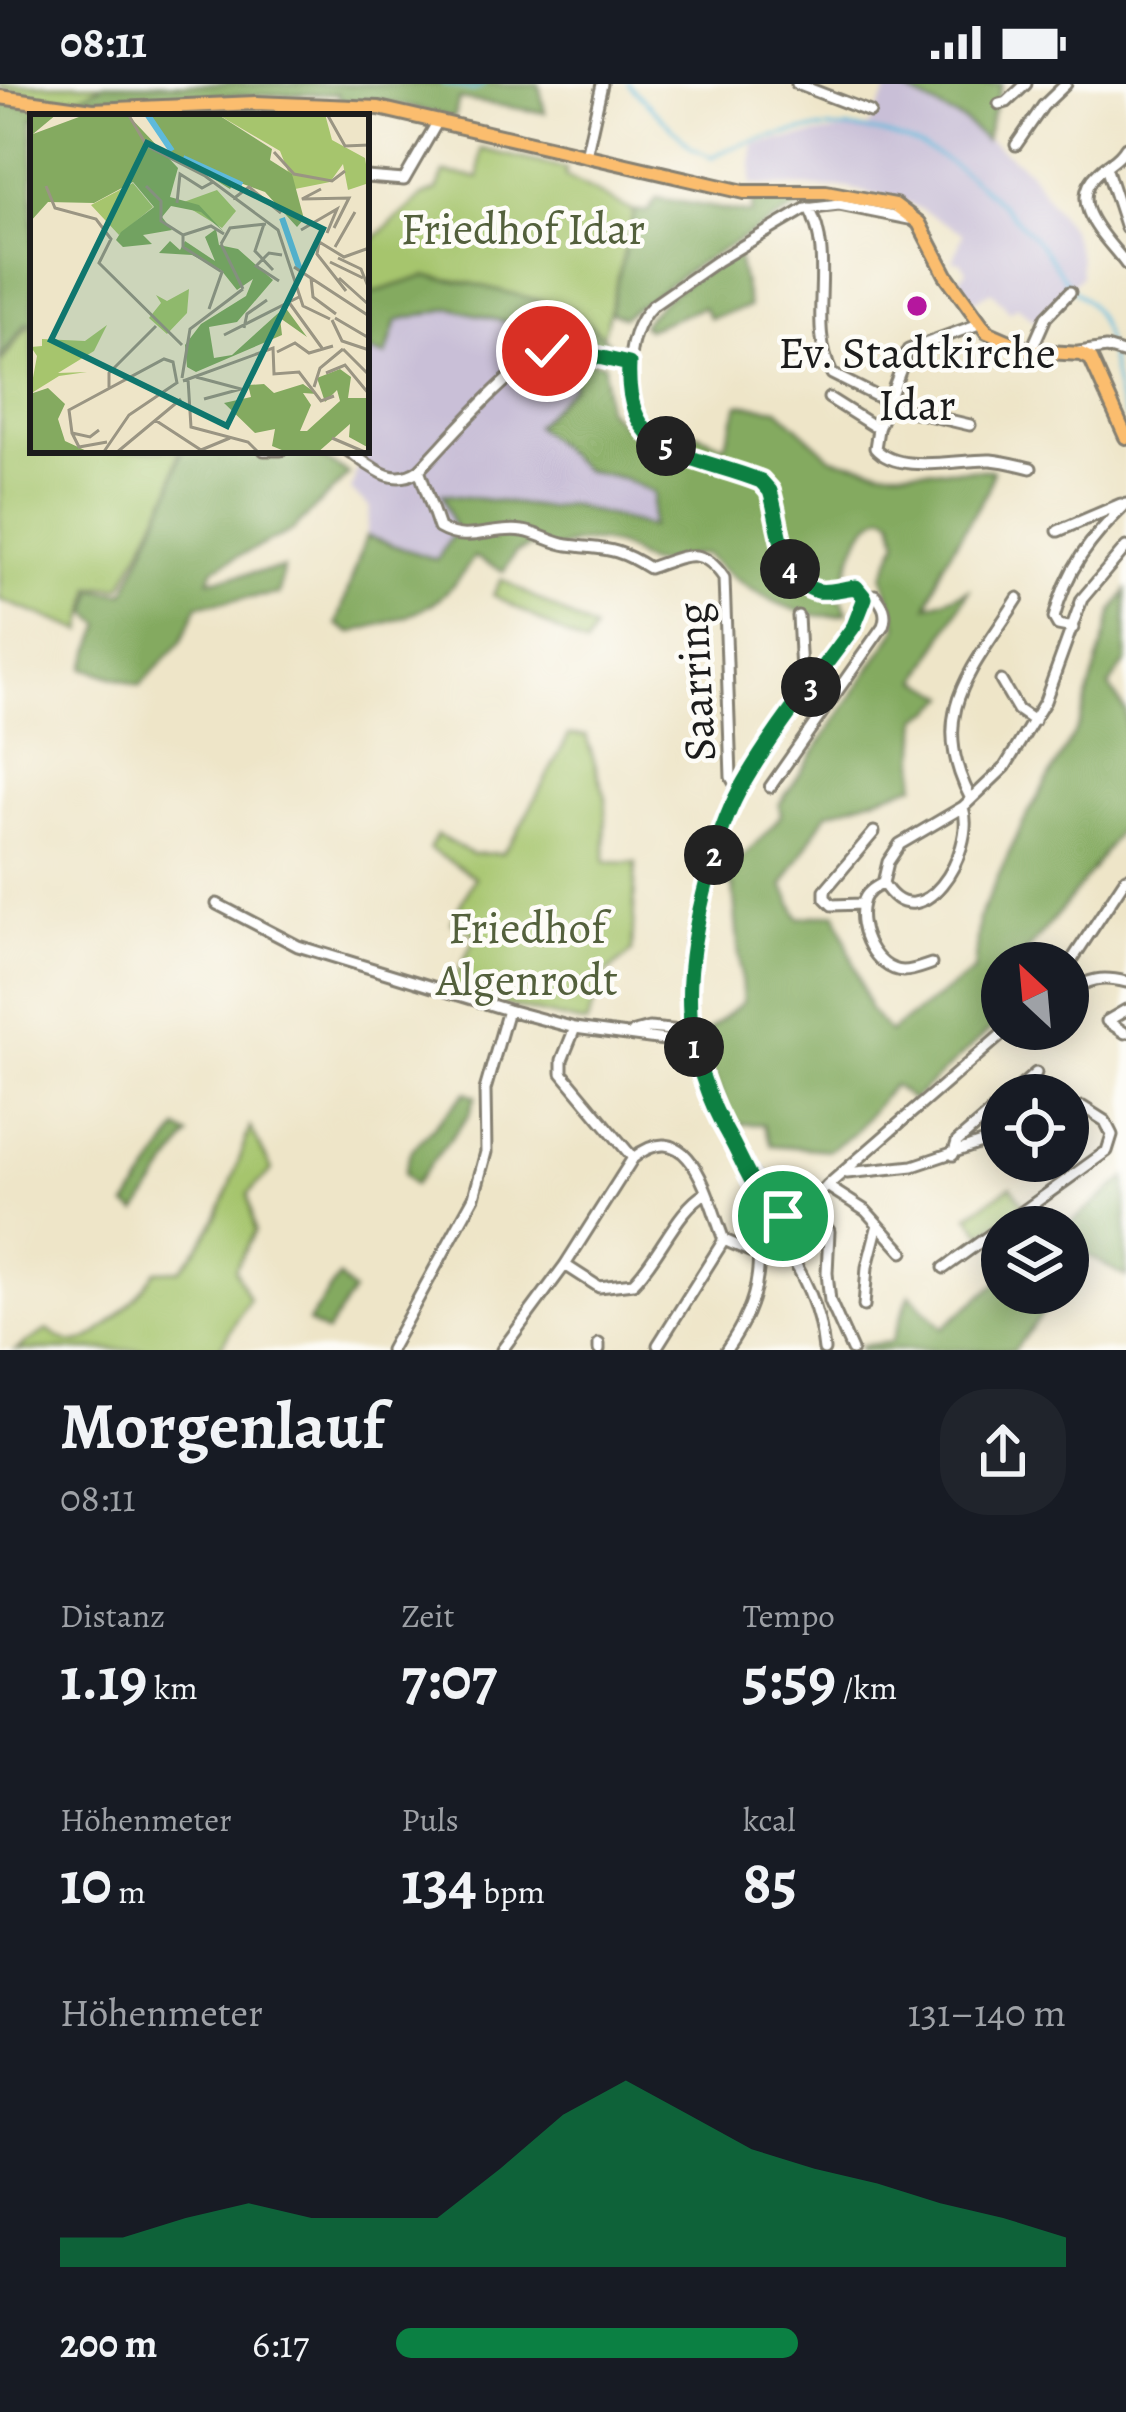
<!DOCTYPE html>
<html lang="de">
<meta charset="utf-8">
<style>
body{margin:0;font-family:Alegreya,serif;background:#20242c;color:#f1f3f6;height:100vh;display:flex;flex-direction:column;font-size:45px;white-space:nowrap}
*{box-sizing:border-box;margin:0}
p{font-size:39px;color:#9ea1a6}
.icon{flex:none;width:66px;height:66px;fill:none;stroke:currentColor;stroke-width:2;stroke-linecap:round;stroke-linejoin:round}
.map{position:relative;height:1266px;overflow:hidden}
.sheet{display:flex;flex-direction:column;background:#171b24;flex:1}
.sheet>*{flex:none}
.needle{width:78px;rotate:334deg}
.tools{position:absolute;left:981px;top:858px;display:grid;gap:24px}
.tools a{display:grid;place-items:center;width:108px;height:108px;border-radius:50%;background:#171b24;box-shadow:0 6px 30px #0003;font-size:60px}
.pin{position:absolute;display:grid;place-items:center;width:102px;height:102px;color:#fff;margin:-51px;border:6px solid #fff;border-radius:50%;box-shadow:0 3px 12px #0007}
.km{position:absolute;width:60px;height:60px;margin:-30px;border-radius:50%;background:#222;color:#fff;font-size:33px;line-height:60px;text-align:center}
.round{display:grid;place-items:center;flex:none;width:126px;height:126px;border-radius:48px;background:#20242c}
.headline{display:flex;align-items:center;justify-content:space-between;height:204px;padding:0 60px}
h1{font-size:66px;font-weight:600;line-height:90px}
.stats{display:grid;grid-template-columns:repeat(3,1fr);gap:18px;height:204px;padding:12px 60px}
.stats div{display:grid;align-content:center}
.stats b{font-size:60px;font-weight:600}
.stats small{font-size:33px;font-weight:400}
.stats p{font-size:33px}
.chart{height:336px;padding:24px 60px}
.chart p{display:flex;justify-content:space-between}
.chart svg{width:100%;height:216px;margin-top:12px;fill:#0b8043;opacity:.7}
ul{padding:0 60px;list-style:none;font-size:39px}
li{display:grid;grid-template-columns:192px 144px 1fr;align-items:center;height:90px}
li i{height:30px;border-radius:15px;background:#0b8043}
.status{display:flex;justify-content:space-between;align-items:center;height:84px;padding:0 60px;background:#171b24;direction:ltr}
.status svg{height:33px;fill:currentColor}
.map>svg:first-child{display:block}
.industrial{fill:#c9bfd7}
.green{fill:#a6c56d;stroke:#617044;stroke-width:3}
.forest{fill:#84aa60;stroke:#50633e;stroke-width:3}
.lines{fill:none;stroke-linecap:round;stroke-linejoin:round}
.stream{stroke:#5ebadc;stroke-width:3}
.minor-casing{stroke:#858072;stroke-width:15}
.major-casing{stroke:#858072;stroke-width:18}
.minor{stroke:#fff;stroke-width:9}
.major{stroke:#fbbd6e;stroke-width:12}
.route-casing{stroke:#fff;stroke-width:24}
.route{stroke:#0b8043;stroke-width:15}
.poi-dot{fill:#b5179e;stroke:#fdfcf7;stroke-width:4.5}
.labels{text-anchor:middle;stroke-width:9;stroke-linejoin:round;paint-order:stroke}
.park-label{font-size:45px;fill:#53603c;stroke:#fdfcf7}
.poi-label{font-size:45px;fill:#1c1c1c;stroke:#fdfcf7}
.street-label{font-size:45px;fill:#1c1c1c;stroke:#fdfcf7}
.inset-river{fill:none;stroke:#5ebadc;stroke-width:6}
.inset-road{fill:none;stroke:#9a9583;stroke-width:3}
.view{fill:#0f766e;fill-opacity:0.15;stroke:#0f766e;stroke-width:6}
.inset-edge{fill:none;stroke:#1c1c1c;stroke-width:6}
</style>
<div class="status"><b>08:11</b><svg viewBox="0 0 49 12"><path d="M0 12V9h3v3zM5 12V6h3v6zM10 12V3h3v9zM15 12V0h3v12zM26 1h20v11H26zM47 4h2v5h-2z"/></svg></div>
<div class="map">
<svg width="1126" height="1266" viewBox="0 0 1126 1266">
<rect width="100%" height="100%" fill="#fdfcf7"/>
<filter id="ink" filterUnits="userSpaceOnUse"><feTurbulence type="fractalNoise" baseFrequency=".00833" numOctaves="2"/><feDisplacementMap in="SourceGraphic" scale="24" xChannelSelector="R" yChannelSelector="G"/><feConvolveMatrix kernelMatrix="1 2 1 2 8 2 1 2 1" color-interpolation-filters="sRGB"/></filter>
<filter id="wash" filterUnits="userSpaceOnUse"><feTurbulence type="fractalNoise" baseFrequency=".004" numOctaves="4" result="noise"/><feDisplacementMap in="SourceGraphic" scale="48" xChannelSelector="R" yChannelSelector="G"/><feGaussianBlur stdDeviation="2.7" result="paint"/><feColorMatrix in="noise" values="0 0 0 0 0 0 0 0 0 0 0 0 0 0 0 0 0 1.4 0 .05"/><feComposite in="paint" operator="in"/></filter>
<g filter="url(#wash)">
<rect width="100%" height="100%" fill="#eee5c8"/>
<path class="industrial" d="M891,0L965,38L1027,85L1071,147L1080,174L1081,192L1035,237L1017,222L1010,228L992,207L971,219L957,198L967,187L961,178L953,177L963,149L909,119L848,104L751,101L753,60L869,43Z
M452,224L539,247L557,271L576,273L573,302L536,341L584,386L622,394L654,409L651,444L567,420L548,424L444,410L455,447L436,476L366,452L370,424L351,407L362,366H366V267L386,272L397,236Z"/>
<path class="green" d="M0,0H105L76,15L43,13L0,4Z
M481,65L566,85L565,92L634,128L603,253L572,225L474,200L426,192L366,211V162L422,112L437,106L444,89L479,94Z
M27,243H33V366H179L171,405L122,503H92L83,547L0,516V280Z
M501,495L594,546L586,562L493,511Z
M569,651L586,652L606,714L605,778L636,779L632,868L606,890L586,940L501,920L451,903L476,851L451,838L475,793L429,765L437,751L472,770L502,769L516,751Z
M250,1043L272,1086L248,1110L255,1147L235,1185L249,1215L219,1266H16L47,1246C58,1253 69,1263 84,1257C108,1247 141,1208 156,1187L179,1186C218,1148 234,1093 250,1043Z
M1011,1102L1024,1121L982,1150L969,1131Z"/>
<path class="forest" d="M105,0H539L545,29L459,15L454,34L392,19L339,16L338,10L76,15Z
M893,0H1002L985,56L965,38Z
M0,18L107,33L257,23V33H33V240L26,239L0,275Z
M806,113L804,120L699,179L623,233L610,228L634,128L648,127L657,114L751,130L754,114Z
M737,170L749,223L710,234L703,223L647,245L642,241C663,208 703,189 737,170Z
M426,192L474,200L572,225L619,268L613,270L568,259L550,260L539,247L452,224L397,236L386,272L366,267V211Z
M576,273L604,280L606,324L631,349L660,366L674,362L683,344L725,361L739,320L778,325L832,374L882,385L993,386L988,406L943,480L928,522L969,506L919,596L949,612L934,626L919,634L915,701L827,729L783,801L799,834L836,829L870,926L889,948L974,887L979,834L1023,739L1079,641L1113,527L1126,507V578L1109,602L1126,628V736L1082,800L1018,879H1002V935L912,1016L893,1001L852,1051L829,1066L771,1061L763,1040H732L711,984L706,948L743,918L733,801L720,799C737,773 764,757 781,731L779,721L898,543L883,491L898,457L893,434L884,430C858,442 853,469 845,494L814,507L842,516L847,529C806,544 733,499 705,470C686,469 666,482 648,479C638,476 632,468 623,464C599,454 570,456 549,470L532,462L515,469L504,487L474,473C437,531 413,530 351,549L337,540L366,452L437,476L455,447L443,410L548,424L567,420L651,443L654,409L622,394L584,386L535,342L573,302Z
M182,366H310L349,390L293,446L214,484L209,496L283,484L279,510L198,521L182,557L140,602L84,584L102,541L89,529L94,506L125,509L171,405Z
M466,1008L476,1012L469,1031L414,1101L404,1090L410,1068Z
M178,1045L189,1052L137,1129L127,1122Z
M1126,1094V1193L1068,1160L1066,1143Z
M339,1193L353,1208L326,1249L308,1238Z
M1002,1195V1209H1059L1014,1266H861L859,1262L891,1258L910,1210L942,1244Z"/>
<g class="lines">
<path class="stream" d="M442,0L474,6L485,0
M628,0L692,64L712,73C737,59 762,55 790,49C901,28 965,79 1037,158C1050,171 1058,188 1070,202C1076,209 1085,214 1090,221C1115,253 1108,298 1126,334"/>
</g>
</g>
<g filter="url(#ink)">
<g class="lines">
<g class="minor-casing">
<path id="minor" d="M797,0L870,28
M999,20L1007,18L1026,0
M1016,61L1043,22L1066,0
M1126,63C1118,77 1108,78 1098,89C1065,120 1108,155 1126,180
M586,72L602,0
M1106,83L1126,144
M366,93L404,96L438,37
M809,124C837,177 806,237 832,290L902,325L970,341
M979,240L908,266L878,345L875,364C898,391 958,375 991,376C1004,377 1018,381 1031,384
M1031,267L1046,233L1070,208
M1079,268L1106,264L1126,270
M829,314L878,345
M264,366H281
M347,366C370,381 392,405 419,386C445,360 521,269 554,266C578,263 605,275 629,279
M419,386L439,444C468,461 492,442 523,447C538,449 553,459 568,461C605,466 615,462 649,484C683,473 701,459 724,494L731,693L739,707
M1058,447L1121,420
M865,514L856,503C844,504 829,509 818,507C780,498 780,437 770,407L761,397C702,373 628,374 629,292C629,267 634,240 652,222L717,177L805,125L839,121L909,135
M798,532L802,606L806,610
M1073,544L1058,541L1054,534C1066,486 1091,454 1126,420
M1001,597L1018,626L1034,637
M770,703L883,542C888,529 883,521 875,511L865,514
M971,715C926,628 972,587 1018,514
M883,799L888,778L900,760L963,723L1005,683L1045,617L1082,515L1126,463
M883,799C919,860 977,768 963,723
M883,799C874,804 865,809 863,819C856,845 875,885 903,887C913,887 922,883 931,880
M217,820L298,862L508,926L575,944L694,960
M862,820L832,821L825,814V806L874,748
M1068,882L1126,794
M1068,908C1089,895 1102,892 1126,898
M575,944L562,976V989L633,1074
M634,948L649,944L693,948
M1125,949L1107,937L1126,926
M1011,1011L1036,989
M953,1071L957,1058L1002,1019
M847,1089L913,1082L1002,1052
M827,1102L866,1127L903,1168
M808,1121L829,1147L827,1189L830,1217L852,1266
M765 1142a12 12 0 1 1 24 0a12 12 0 1 1-24 0Z
M777,1130L720,1037L704,1003L694,960L690,859L713,772L739,707L854,542L865,514
M789,1143L827,1102L1008,945
M777,1155C804,1186 820,1226 824,1266
M565,1181L599,1203L633,1199C659,1174 677,1125 706,1109
M944,1184L1107,1067L1112,1051L1105,1037L1083,1023L1068,1026
M864,1222L867,1183L878,1140
M599,1260V1266
M658,1261L724,1156
M390,1266L474,1113L486,1068L485,1006L508,926
M502,1266L565,1181L633,1074C691,1028 708,1116 724,1156L759,1171
M726,1266C741,1245 754,1220 757,1194C760,1178 756,1161 766,1147"/>
</g>
<g class="major-casing">
<path id="major" d="M0,13L93,26L256,19L379,24L744,108H826L895,121L919,139L946,191L987,248L1031,267L1081,270L1091,275L1126,353"/>
</g>
<use href="#minor" class="minor"/>
<use href="#major" class="major"/>
</g>
</g>
<g class="lines" filter="url(#ink)">
<g class="route-casing">
<path id="route" d="M547,267H572L629,280C624,375 691,369 761,397L770,407C780,437 780,499 818,507C829,509 844,504 856,503L865,514L854,542C816,595 771,649 739,707C725,733 715,765 708,793C681,893 679,967 732,1058C744,1080 760,1123 783,1132"/>
</g>
<use href="#route" class="route"/>
</g>
<circle class="poi-dot" cx="917" cy="222" r="12"/>
<g class="labels">
<g class="park-label">
<text x="523" y="160">Friedhof Idar</text>
<text x="527" y="859">Friedhof<tspan x="527" dy="52">Algenrodt</tspan></text>
</g>
<g class="poi-label">
<text x="917" y="284">Ev. Stadtkirche<tspan x="917" dy="52">Idar</tspan></text>
</g>
<g class="street-label">
<text transform="translate(695 598) rotate(-93)" y="16">Saarring</text>
</g>
</g>
<g transform="translate(30 30)">
<rect width="339" height="339" fill="#eee5c8"/>
<path d="M187,0H295L302,26L335,44L339,69L318,76L313,50L300,68L265,75L250,37ZM103,69L123,93L89,121L61,91ZM187,76L206,97L192,114L151,89ZM159,175L157,199L137,220L119,204L131,189L126,181L137,187ZM77,211L64,237L28,259L57,258L29,262L0,280L7,242L1,233L12,232V225L55,227Z" fill="#a6c56d"/>
<path d="M0,0H27L3,20L57,0H97L148,54L140,83L169,91L194,118L171,98L141,92L132,103L142,116L113,121L122,130L93,133L86,126L91,118L124,93L103,68L64,89L18,88L0,108ZM119,0H187L242,35L240,46L262,60L274,105L267,113L235,78L205,67L200,75L139,37ZM186,115L189,131L208,135L243,166L207,208L179,213L184,244L202,241L255,193L277,223L250,204L252,221L166,258L157,253L155,231L171,210L216,182L223,165L207,176L191,156L162,141L129,139L140,127L150,136L155,127L185,147L175,123ZM310,255L321,263L318,284H339V334L319,323L320,310L287,339H259L242,332L245,315L225,319L194,289L221,283L218,271L234,270L244,279L273,270L287,280L273,279L281,291L270,317H277L310,287L307,276L295,288L287,264ZM18,274L35,290L28,305L35,327L61,339H0V280Z" fill="#84aa60"/>
<path class="inset-river" d="M117,0L142,37M153,44L212,71M252,104L270,156"/>
<path class="inset-road" d="M98,0L117,32L175,62L248,116L273,192L300,205M297,0L315,32L339,31M244,38L264,60L302,67L315,57M16,72L25,94L66,105L81,125L69,149L152,231M116,72L131,87V107L153,121M291,75L272,85L319,84L304,114M203,85L219,73L251,99M147,89L150,60L172,74L183,68M234,110L225,137L243,156M271,116L307,95L297,119M153,121V133L192,158L179,195M153,121L181,112L194,120M286,126L314,143L339,134M289,129L287,140L316,177M191,130L200,114L236,110M191,130L213,175M305,133L325,98M308,144L331,155L339,175M300,148L333,164M264,153L339,202M281,164L283,183L306,200M309,164L339,191M249,167L226,152L239,139L252,141M258,187L292,234M305,204L339,224M302,206L312,227L339,236M214,214L217,200L237,186M194,221L269,183M313,235L339,261M247,238L265,229L279,239L303,232M296,259L315,251L339,280M166,263L211,275L174,285M152,264L160,215L213,175M158,265L161,313L218,328L229,339M153,267L243,234L244,260L269,258L291,287L304,282M284,273L290,254L313,235M79,275V259L126,212M125,306L171,336L200,324M69,316L60,323L42,319L39,296L134,245L143,248L147,269M42,319L49,333L77,328M302,324L337,339M73,339L99,301L148,268M86,339L151,285"/>
<path class="view" d="M117,29L293,115L197,312L21,226Z"/>
<rect width="339" height="339" class="inset-edge"/>
</g>
</svg>
<div class="tools">
<a><svg class="needle" viewBox="-14 -14 28 28"><path d="M0-13l5 13h-10z" fill="#e53935"/><path d="M0 13l5-13h-10z" fill="#9ea1a6"/></svg></a>
<a><svg class="icon" aria-label="locate" viewBox="0 0 24 24"><circle cx="12" cy="12" r="6"/><path d="M12 2v4M12 18v4M2 12h4M18 12h4"/></svg></a>
<a><svg class="icon" aria-label="layers" viewBox="0 0 24 24"><path d="M12 4l9 5-9 5-9-5zM3 14l9 5 9-5"/></svg></a>
</div>
<div class="pin" style="left:783px;top:1132px;background:#1e9e55"><svg class="icon" aria-label="arrive" viewBox="0 0 24 24"><path d="M6 21V4h12l-3 4 3 4H6"/></svg></div>
<div class="pin" style="left:547px;top:267px;background:#d93025"><svg class="icon" aria-label="check" viewBox="0 0 24 24"><path d="M5 12l5 5 9-10"/></svg></div>
<b class="km" style="left:694px;top:963px">1</b>
<b class="km" style="left:714px;top:771px">2</b>
<b class="km" style="left:811px;top:603px">3</b>
<b class="km" style="left:790px;top:485px">4</b>
<b class="km" style="left:666px;top:362px">5</b>
</div>
<section class="sheet">
<div class="headline"><div><h1>Morgenlauf</h1><p>08:11</p></div><a class="round"><svg class="icon" aria-label="share" viewBox="0 0 24 24"><path d="M12 15V3M7 8l5-5 5 5M5 13v7h14v-7"/></svg></a></div>
<div class="stats">
<div><p>Distanz</p><b>1.19<small> km</small></b></div>
<div><p>Zeit</p><b>7:07</b></div>
<div><p>Tempo</p><b>5:59<small> /km</small></b></div>
</div>
<div class="stats">
<div><p>Höhenmeter</p><b>10<small> m</small></b></div>
<div><p>Puls</p><b>134<small> bpm</small></b></div>
<div><p>kcal</p><b>85</b></div>
</div>
<div class="chart"><p><span>Höhenmeter</span>131–140 m</p>
<svg viewBox="0 0 160 44" preserveAspectRatio="none"><path d="M0 44V38L10 38L20 34L30 31L40 34L50 34L60 34L70 24L80 13L90 6L100 13L110 20L120 24L130 27L140 31L150 34L160 38V44z"/></svg>
</div>
<ul>
<li><b>200 m</b>6:17<i style="width:60%"></i></li>
</ul>
</section>
